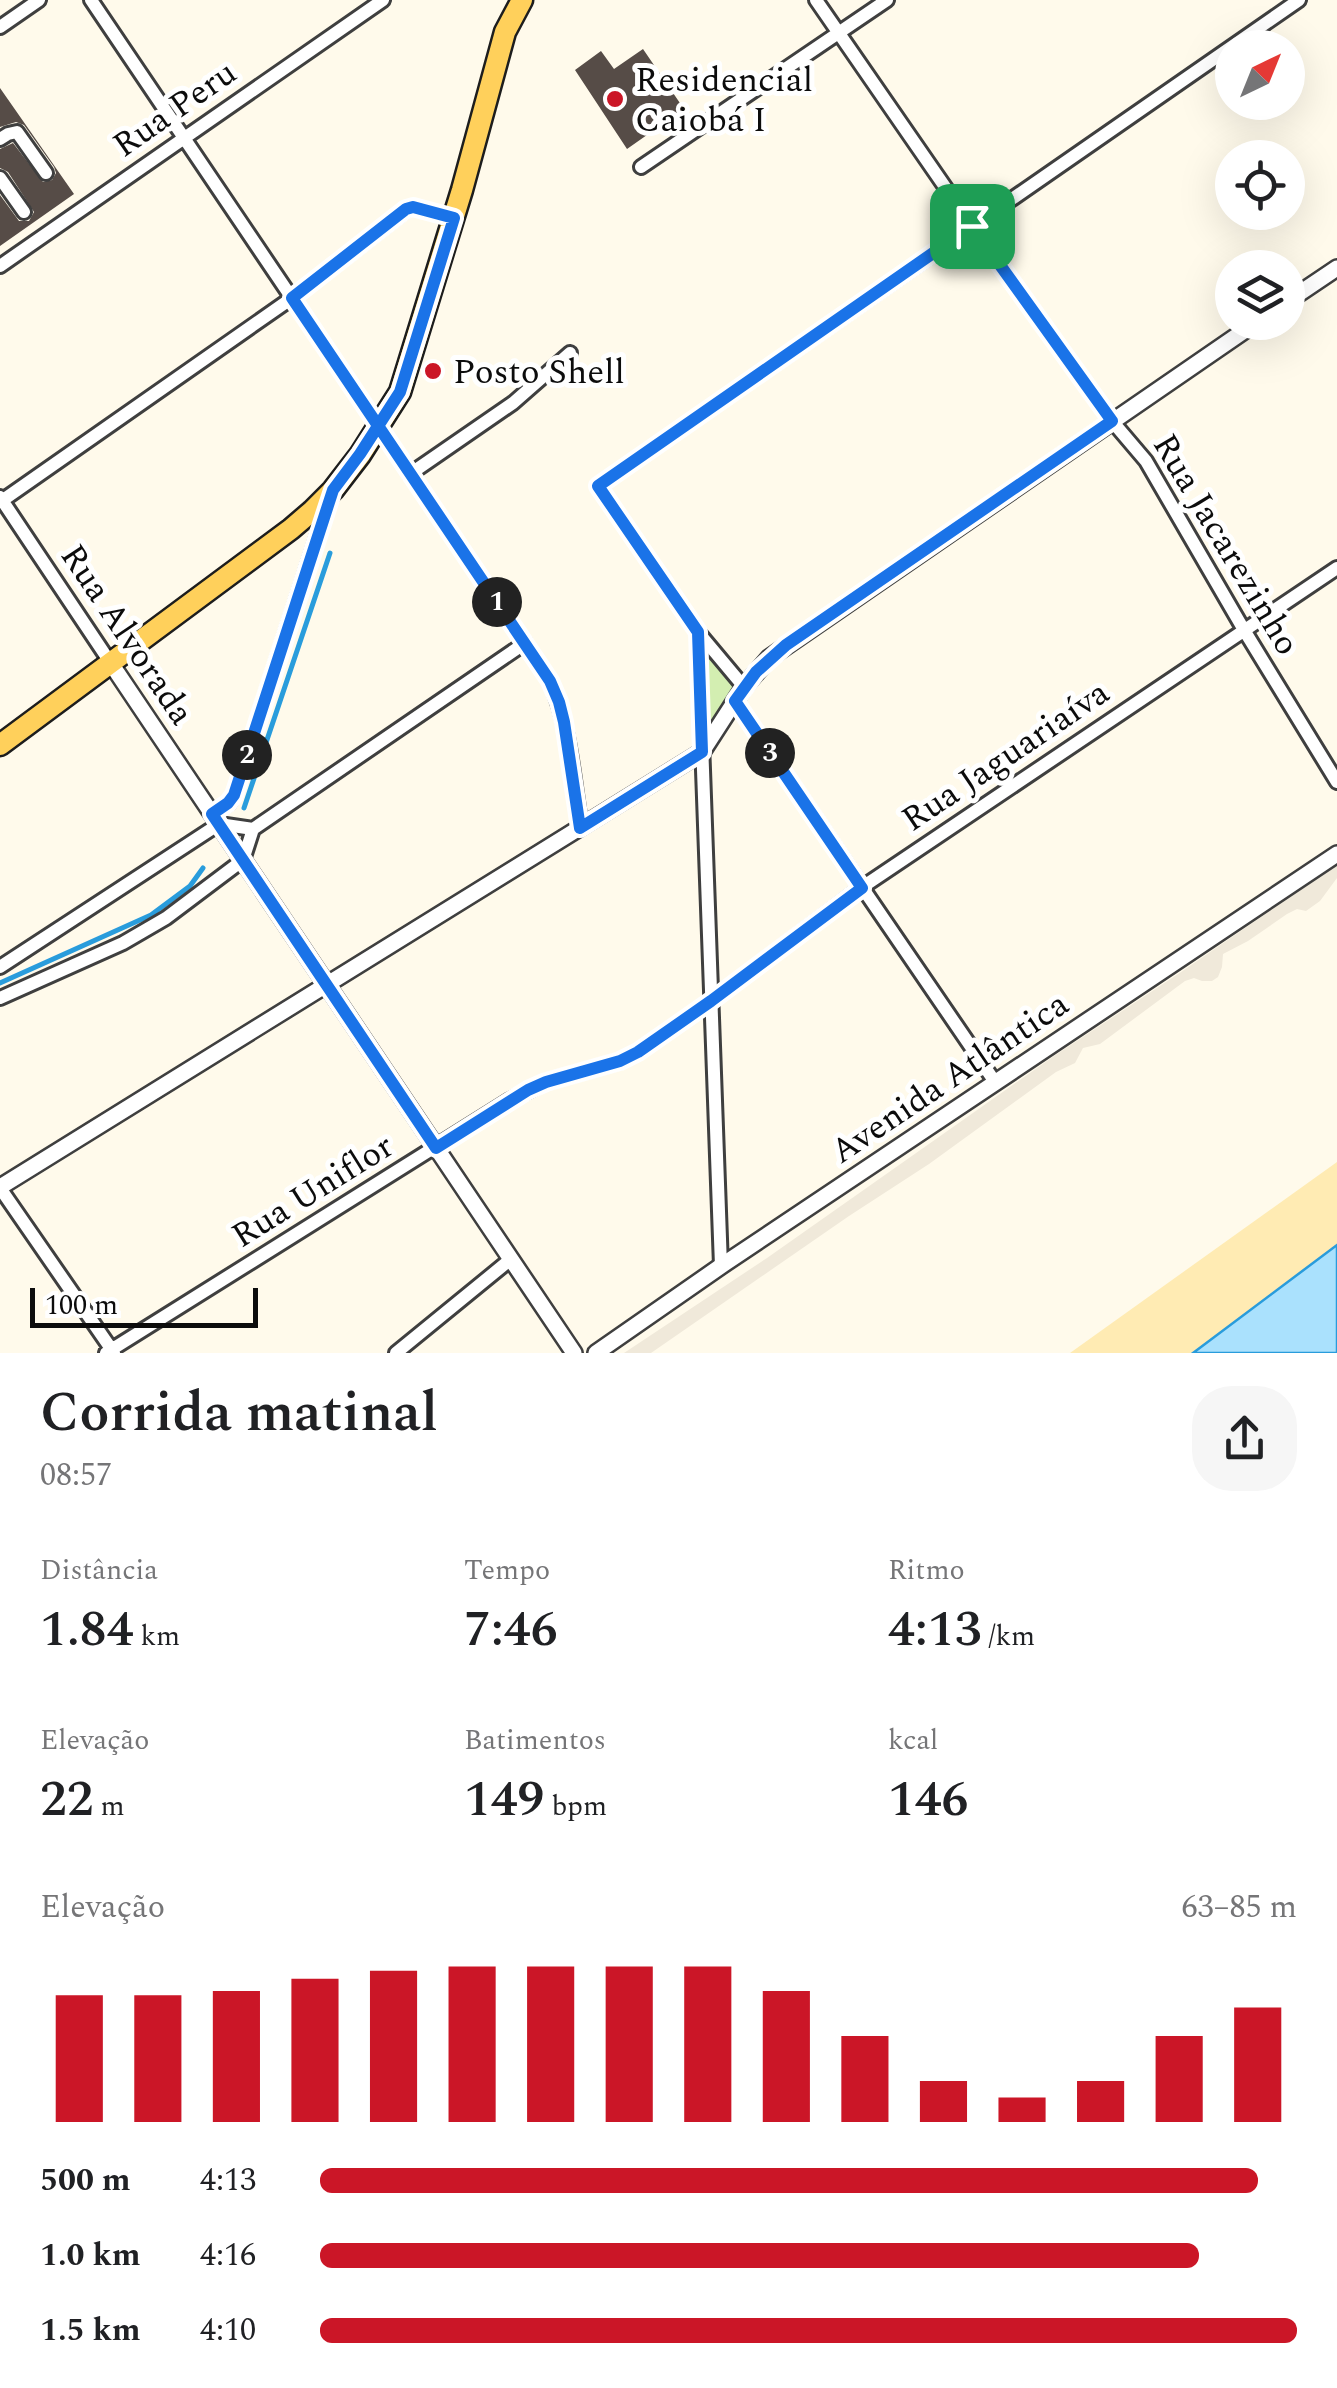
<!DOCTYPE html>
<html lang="pt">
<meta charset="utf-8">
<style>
body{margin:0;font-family:Spectral,serif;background:#f6f6f6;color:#202124;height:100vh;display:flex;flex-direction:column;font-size:38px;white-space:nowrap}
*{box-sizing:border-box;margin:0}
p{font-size:32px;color:#757577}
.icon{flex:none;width:55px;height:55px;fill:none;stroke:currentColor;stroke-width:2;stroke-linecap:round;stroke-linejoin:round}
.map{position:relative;height:1353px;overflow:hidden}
.details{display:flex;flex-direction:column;background:#fff;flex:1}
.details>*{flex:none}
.needle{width:65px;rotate:43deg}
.buttons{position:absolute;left:1215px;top:30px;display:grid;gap:20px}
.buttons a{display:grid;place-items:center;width:90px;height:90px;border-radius:50%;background:#fff;box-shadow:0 10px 40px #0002;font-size:50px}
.scale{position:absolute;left:30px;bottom:25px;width:228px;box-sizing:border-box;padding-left:10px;border:5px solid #0c0c0c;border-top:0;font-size:28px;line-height:35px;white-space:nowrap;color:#0c0c0c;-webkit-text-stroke:8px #fff;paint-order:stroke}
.pin{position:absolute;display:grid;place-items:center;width:85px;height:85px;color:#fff;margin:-42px;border-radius:20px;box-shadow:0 5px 15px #0006}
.km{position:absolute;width:50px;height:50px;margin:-25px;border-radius:50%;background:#222;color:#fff;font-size:28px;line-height:50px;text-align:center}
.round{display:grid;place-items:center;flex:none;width:105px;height:105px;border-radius:40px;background:#f6f6f6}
.summary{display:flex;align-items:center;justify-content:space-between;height:170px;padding:0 40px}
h1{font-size:55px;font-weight:600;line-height:75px}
.stats{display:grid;grid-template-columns:repeat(3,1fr);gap:15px;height:170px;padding:10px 40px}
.stats div{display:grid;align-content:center}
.stats b{font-size:50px;font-weight:600}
.stats small{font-size:28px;font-weight:400}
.stats p{font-size:28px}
.chart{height:280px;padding:20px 40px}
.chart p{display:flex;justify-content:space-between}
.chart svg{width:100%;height:180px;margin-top:10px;stroke:#cb1627;stroke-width:6}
ul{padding:0 40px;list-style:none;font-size:32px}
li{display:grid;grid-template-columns:160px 120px 1fr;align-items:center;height:75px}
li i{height:25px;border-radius:12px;background:#cb1627}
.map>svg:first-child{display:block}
.green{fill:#d3eeb1}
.sand{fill:#ffebb3}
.plaza{fill:#f0e9da}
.water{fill:#aae1fd;stroke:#299cdc;stroke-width:2.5}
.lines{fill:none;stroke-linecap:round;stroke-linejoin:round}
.stream{stroke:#299cdc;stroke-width:5}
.building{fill:#564c47}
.minor-casing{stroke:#3f3f3f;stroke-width:18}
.tertiary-casing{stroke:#3f3f3f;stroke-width:20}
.primary-casing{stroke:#1d1d1d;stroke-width:25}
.minor{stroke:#fff;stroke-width:12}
.tertiary{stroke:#fff;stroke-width:15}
.primary{stroke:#ffd05b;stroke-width:20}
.route-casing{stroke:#fff;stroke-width:20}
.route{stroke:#1a73e8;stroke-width:12}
.poi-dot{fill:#cb1627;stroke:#fff;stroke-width:4}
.labels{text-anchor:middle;stroke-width:10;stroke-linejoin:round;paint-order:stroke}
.poi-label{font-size:35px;fill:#0c0c0c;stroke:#fff;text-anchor:start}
.street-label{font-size:35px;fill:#0c0c0c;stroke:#fff}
</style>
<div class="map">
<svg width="1337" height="1353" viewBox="0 0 1337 1353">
<rect width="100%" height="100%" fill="#fffaeb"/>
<path class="green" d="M707,653L735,688L707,730Z"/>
<path class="sand" d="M1337,1162V1245L1193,1353H1070Z"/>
<path class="plaza" d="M1337,865V878L1320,901L1306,911L1297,909L1287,914L1248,941L1223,954L1222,967L1218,977L1212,981H1202L1194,978L1185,981L1100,1044L1083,1048L1075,1063L1056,1072L929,1164L849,1216L651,1353H624L767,1258L1054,1056L1181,972Z"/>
<path class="water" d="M1337,1245V1353H1193Z"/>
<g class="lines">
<path class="stream" d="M244,808L330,553
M0,983L151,915L190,886L203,868"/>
</g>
<path class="building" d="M643,49L684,109L627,149L575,70L601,51L614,69Z
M0,88L74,194L0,246V195L19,221H29L34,212L8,172L0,168V149L13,143L43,182L52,180L56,173L54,167L24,125L16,122L0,127Z"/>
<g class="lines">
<g class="minor-casing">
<path id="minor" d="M91,0L550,681C570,726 573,779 581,828
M816,0L972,226L1112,421L1146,461L1244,630L1337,782
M0,27L39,0
M0,139L8,134L17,132L46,173
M641,167L887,0
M0,178L24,212
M0,266L383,0
M410,474L513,403L570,353
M0,497L110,662
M0,502L292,298L407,209L413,207L453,218
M698,632L721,1266
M744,687L698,632L598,486L1299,0
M735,701L995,1082
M212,814L229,803L234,795L330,497
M0,967L219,824L253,829
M0,998L123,943L166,918L243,860L253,829L525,643
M0,1188L114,1353
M106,1353L510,1100L546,1082L620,1061L638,1052L711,1001L861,888L1337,568
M396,1353L511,1259"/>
</g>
<g class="tertiary-casing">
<path id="tertiary" d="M1288,301L1337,268
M110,662L574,1353
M0,1187L702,752L744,687L769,658L1257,322
M596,1353L721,1266L1337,854"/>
</g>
<g class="primary-casing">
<path id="primary" d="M0,745L291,529L312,511L333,490L360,455L400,392L462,190L505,32L522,0"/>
</g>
<use href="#minor" class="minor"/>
<use href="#tertiary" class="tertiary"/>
<use href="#primary" class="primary"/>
</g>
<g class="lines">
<g class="route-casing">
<path id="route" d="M972,226L598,486L698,632L702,752L580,828L564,722L559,702L550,681L292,298L406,209L413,207L454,218L400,392L360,454L333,490L234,795L228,803L212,814L436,1148L528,1090L546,1082L620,1061L638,1052L711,1001L862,888L735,701L756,672L786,645L1112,421L972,226"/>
</g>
<use href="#route" class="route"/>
</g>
<g class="poi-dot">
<circle cx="615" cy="99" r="10"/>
<circle cx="433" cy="371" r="10"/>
</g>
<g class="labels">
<g class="poi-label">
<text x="635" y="91">Residencial<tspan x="635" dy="40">Caiobá I</tspan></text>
<text x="453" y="383">Posto Shell</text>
</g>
<g class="street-label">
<text transform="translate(174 108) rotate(-35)" y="12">Rua Peru</text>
<text transform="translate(1227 544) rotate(59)" y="12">Rua Jacarezinho</text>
<text transform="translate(128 634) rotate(56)" y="12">Rua Alvorada</text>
<text transform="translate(1005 755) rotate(-34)" y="12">Rua Jaguariaíva</text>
<text transform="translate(949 1077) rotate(-34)" y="12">Avenida Atlântica</text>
<text transform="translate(312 1190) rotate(-32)" y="12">Rua Uniflor</text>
</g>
</g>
</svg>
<div class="buttons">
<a><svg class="needle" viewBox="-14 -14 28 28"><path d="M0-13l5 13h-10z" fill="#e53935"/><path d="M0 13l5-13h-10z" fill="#757577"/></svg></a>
<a><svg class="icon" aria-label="locate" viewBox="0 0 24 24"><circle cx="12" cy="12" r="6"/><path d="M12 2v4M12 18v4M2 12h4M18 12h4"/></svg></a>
<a><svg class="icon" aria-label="layers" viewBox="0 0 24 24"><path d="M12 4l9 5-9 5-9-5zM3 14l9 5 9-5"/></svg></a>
</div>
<div class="scale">100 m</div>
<div class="pin" style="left:972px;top:226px;background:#1e9e55"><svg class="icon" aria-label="arrive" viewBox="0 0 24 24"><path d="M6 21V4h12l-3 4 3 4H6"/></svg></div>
<b class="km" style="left:497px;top:602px">1</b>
<b class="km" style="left:247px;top:755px">2</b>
<b class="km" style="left:770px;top:753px">3</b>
</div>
<section class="details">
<div class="summary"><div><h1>Corrida matinal</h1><p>08:57</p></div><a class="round"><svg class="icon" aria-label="share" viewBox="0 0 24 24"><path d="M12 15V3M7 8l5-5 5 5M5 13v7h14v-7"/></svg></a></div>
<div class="stats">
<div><p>Distância</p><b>1.84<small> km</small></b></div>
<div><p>Tempo</p><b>7:46</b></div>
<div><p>Ritmo</p><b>4:13<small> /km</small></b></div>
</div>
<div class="stats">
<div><p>Elevação</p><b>22<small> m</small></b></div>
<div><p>Batimentos</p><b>149<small> bpm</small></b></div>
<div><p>kcal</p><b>146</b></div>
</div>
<div class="chart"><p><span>Elevação</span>63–85 m</p>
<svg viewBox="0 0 160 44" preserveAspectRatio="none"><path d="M5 44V13M15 44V13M25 44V12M35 44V9M45 44V7M55 44V6M65 44V6M75 44V6M85 44V6M95 44V12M105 44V23M115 44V34M125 44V38M135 44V34M145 44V23M155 44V16"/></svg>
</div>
<ul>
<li><b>500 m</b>4:13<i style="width:96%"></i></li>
<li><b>1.0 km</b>4:16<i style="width:90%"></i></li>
<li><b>1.5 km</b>4:10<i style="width:100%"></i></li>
</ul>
</section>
